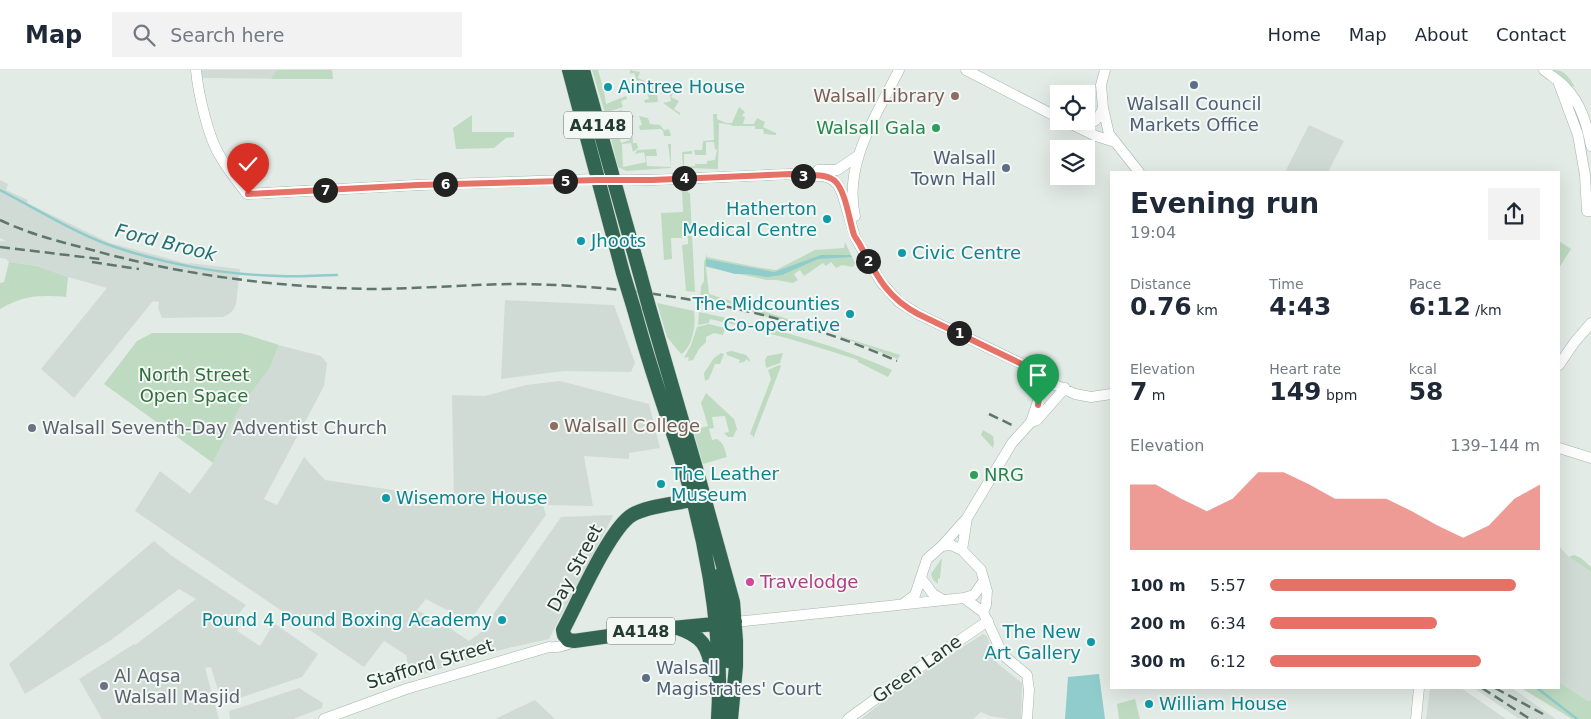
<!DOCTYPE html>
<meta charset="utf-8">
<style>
body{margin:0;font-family:"DejaVu Sans",sans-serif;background:#f2f2f3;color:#1f2937;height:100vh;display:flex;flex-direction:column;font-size:19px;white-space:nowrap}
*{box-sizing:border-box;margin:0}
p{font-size:16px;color:#747a83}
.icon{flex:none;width:28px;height:28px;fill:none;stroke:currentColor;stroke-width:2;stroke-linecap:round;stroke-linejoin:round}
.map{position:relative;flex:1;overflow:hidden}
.drawer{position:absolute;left:1110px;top:101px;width:450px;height:518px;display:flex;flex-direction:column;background:#fff;border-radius:0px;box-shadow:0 5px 20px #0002}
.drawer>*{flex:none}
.buttons{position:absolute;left:1050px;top:15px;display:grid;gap:10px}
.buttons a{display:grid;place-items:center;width:45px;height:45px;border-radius:0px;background:#fff;box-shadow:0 5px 20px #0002;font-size:25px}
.pin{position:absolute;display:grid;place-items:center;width:42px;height:42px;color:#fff;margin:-51px -21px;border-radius:50% 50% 50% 0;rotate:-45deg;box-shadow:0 0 5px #0007}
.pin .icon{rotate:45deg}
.km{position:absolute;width:25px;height:25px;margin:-12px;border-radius:50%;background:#222;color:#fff;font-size:14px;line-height:25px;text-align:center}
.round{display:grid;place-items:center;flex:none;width:52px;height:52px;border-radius:0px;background:#f2f2f3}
.headline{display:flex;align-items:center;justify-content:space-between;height:85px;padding:0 20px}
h1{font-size:28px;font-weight:600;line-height:38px}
.stats{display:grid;grid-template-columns:repeat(3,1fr);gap:8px;height:85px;padding:5px 20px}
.stats div{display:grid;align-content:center}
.stats b{font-size:25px;font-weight:600}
.stats small{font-size:14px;font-weight:400}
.stats p{font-size:14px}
.chart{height:140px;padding:10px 20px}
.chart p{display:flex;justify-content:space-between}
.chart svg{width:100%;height:90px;margin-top:5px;fill:#e67167;opacity:.7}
ul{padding:0 20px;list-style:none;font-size:16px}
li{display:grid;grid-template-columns:80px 60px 1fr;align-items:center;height:38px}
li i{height:12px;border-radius:6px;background:#e67167}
header{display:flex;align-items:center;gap:30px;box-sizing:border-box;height:70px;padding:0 25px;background:#fff;border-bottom:1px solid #e0e1e3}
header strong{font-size:24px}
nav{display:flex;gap:28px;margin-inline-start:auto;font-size:18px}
.search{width:350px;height:45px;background:#f2f2f3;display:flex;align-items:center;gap:12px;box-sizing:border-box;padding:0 18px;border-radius:0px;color:#747a83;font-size:19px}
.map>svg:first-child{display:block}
.built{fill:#d1dbd5}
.green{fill:#bedbc1}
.water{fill:#90cccb}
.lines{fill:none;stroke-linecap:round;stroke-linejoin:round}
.stream{stroke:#90cccb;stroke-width:2.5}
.secondary-casing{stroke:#a2b6ac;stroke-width:11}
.highway-casing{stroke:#c2c8c5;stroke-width:15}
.secondary{stroke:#fff;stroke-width:10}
.highway{stroke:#326552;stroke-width:14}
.rail{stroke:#5f766c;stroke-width:2.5;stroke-dasharray:10 5;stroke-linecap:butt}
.highway-bridge-casing{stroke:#c2c8c5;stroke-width:15;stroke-linecap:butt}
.highway-bridge{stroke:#326552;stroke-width:14}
.route-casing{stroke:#fff;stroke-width:10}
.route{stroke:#e67167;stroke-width:6}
.service-dot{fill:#5c6f8a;stroke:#f3f8f5;stroke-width:2}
.culture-dot{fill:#0f9aa8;stroke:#f3f8f5;stroke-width:2}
.education-dot{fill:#8d6e63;stroke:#f3f8f5;stroke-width:2}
.leisure-dot{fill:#2e9e5b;stroke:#f3f8f5;stroke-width:2}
.worship-dot{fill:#6b7280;stroke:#f3f8f5;stroke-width:2}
.hotel-dot{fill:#d1479c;stroke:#f3f8f5;stroke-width:2}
.labels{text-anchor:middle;stroke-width:4;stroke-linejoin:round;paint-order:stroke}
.shield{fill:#f3f8f5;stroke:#62746c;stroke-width:1}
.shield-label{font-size:16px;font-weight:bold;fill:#243b31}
.culture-label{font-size:18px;fill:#0d838f;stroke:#f3f8f5;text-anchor:start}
.education-label{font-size:18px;fill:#785e54;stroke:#f3f8f5;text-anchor:end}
.service-label{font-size:18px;fill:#4e5e75;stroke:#f3f8f5}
.leisure-label{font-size:18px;fill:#27864d;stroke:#f3f8f5;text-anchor:end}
.park-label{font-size:18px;fill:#326e3f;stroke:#f3f8f5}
.worship-label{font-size:18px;fill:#5b616d;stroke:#f3f8f5;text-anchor:start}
.street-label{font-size:18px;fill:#243b31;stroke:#f3f8f5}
.hotel-label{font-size:18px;fill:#b23c85;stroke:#f3f8f5;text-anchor:start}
.water-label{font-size:19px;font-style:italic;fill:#237172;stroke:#f3f8f5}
</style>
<header>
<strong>Map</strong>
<div class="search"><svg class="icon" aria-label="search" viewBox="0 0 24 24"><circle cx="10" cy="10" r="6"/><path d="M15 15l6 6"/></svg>Search here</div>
<nav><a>Home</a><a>Map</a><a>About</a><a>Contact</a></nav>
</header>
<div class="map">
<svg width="1591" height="649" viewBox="0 0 1591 649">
<rect width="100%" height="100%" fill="#e3ebe6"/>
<path class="built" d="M200,0H332L333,9L201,8Z
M1309,55L1344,71L1328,102H1285Z
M0,110L8,114L6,120L28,130L27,133L110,173L189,194V193L240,199L236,234L234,239L229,244L223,247L162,248L158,238L159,232L153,231L74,328L41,299L107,218L68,207L37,196L9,192L6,189L0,188V171H6L0,168Z
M505,230L614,235L635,293L631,302L564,301L501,309Z
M279,275L321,286L327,293L324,316L264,429L277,435L304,387L325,410L454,429L452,325L485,326L526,315L560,311L649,334L660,378L629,383V389L584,386L593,436L543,435L546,445L469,552L426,529L417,540L445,555L469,571L481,562L561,447L612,445L613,446L549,569L504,579L407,609L404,597L408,595L406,585L384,571L364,597L135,441L160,401L190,424L213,393L239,339L270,298Z
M154,471L172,486L246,535L237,546L244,551L237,561L260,576L274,553L318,584L302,607L222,634L211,597L205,598L219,649H102L79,609L134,574L135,575L196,529L179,519L111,570L25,624L9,594Z
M1559,476L1569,487L1591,502V630L1588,631L1559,612Z
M983,564L987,566L996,592L1022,613L1021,649H1009L990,646L981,642L973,649H861L906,613Z
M299,618L323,633L322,638L293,649H230L229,641Z
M1430,618H1461L1506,649H1426Z
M1474,618H1512L1556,649H1519Z
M535,630L555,649H495Z"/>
<path class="green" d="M277,0H332L333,9H271Z
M592,0H598L604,21L606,34L626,26L627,29L621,31L623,37L605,43Z
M630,0L640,2L638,8L656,16L658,32L645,33L644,30L649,29L646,20L643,21L640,10L637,11L634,3L630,4Z
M1553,0C1565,0 1569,7 1575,17L1567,14Z
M668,15L675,19L671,27L679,31L674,39L680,43V45L663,33L671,31Z
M739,37L745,42L742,46L745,47L743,54H754L757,48L765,52L763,57L776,63V65L764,64L763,59H755V56H732V55L719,53L718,99L683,98L682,82L692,81V84H684V97L695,96V94H707V91L715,90L717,80L715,79L714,72H706V85H695L694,80H702L703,71L714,70L713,44H717V49L726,53H732Z
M622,40L625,47L632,45L635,47L611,51L616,63L618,62L621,73L630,70L627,61L632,59L633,73H637L638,78L633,82L631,73L622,74L623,97L646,92L644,82L635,84L637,80L656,79L657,86H646L647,96L671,97L668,74H671V98L626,101L618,97L605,44Z
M472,45V62H514V67L506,68L494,78L456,79L453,58Z
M639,46L648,48L650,54L660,55L664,60L669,59L671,66H664L663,61L661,59L640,60L639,56L642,55Z
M682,121H687L690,124L695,222L686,221L682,175L688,174V168H671L672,189L664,190L661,143L683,142Z
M1559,171L1571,179L1559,198Z
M845,172L855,193L853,197L842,195L836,198L831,192L826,196L823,193L804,206L800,200L794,204L798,210L793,213L776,210H767L706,197L709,224L826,261L760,245L729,233L700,230L701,216L704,211V192L707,184V187L756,197L776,200L815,180L844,178Z
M9,192L37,196L68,207L66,227C39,225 24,225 0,239V213L4,212Z
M657,233L694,241C696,254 693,274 683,283L681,284L667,267Z
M699,242C765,256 831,273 892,300L888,307L858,292V290C809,274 760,260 710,249L709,253L698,255Z
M709,254L725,258L723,265L714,263L706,267V272L699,279L693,290L688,291L689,287L684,288L691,275L697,257Z
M152,263H241L279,275L270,298L239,339L213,393L104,314L137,271Z
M837,265L900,285L898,289Z
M732,281L746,285L750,290L749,292L747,289L744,292L739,293L740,290L727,285L726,282Z
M721,283L724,284L720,294H715L709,309L705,311L704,303L714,288Z
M783,283L780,293L766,298L765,290L767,286Z
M779,295L781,296L753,369V366L750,364L771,309L768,300Z
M706,323L734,349L737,359L733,367H728L724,363L729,362L725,346L712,347L714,358L709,359L712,370L717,369C724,373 725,380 727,387L703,394L693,360L708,356L701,333Z
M983,360L993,366L994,373L993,378L981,365Z
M1574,485L1581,488L1591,497V502L1569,487Z
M942,488L940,508L938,509V514L933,510L931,504Z
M1559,612L1588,631L1591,630V649H1572L1521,618H1559Z
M1135,629L1140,649H1119L1117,634Z"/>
<path class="water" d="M821,185H850L852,187L818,189L782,205L767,207L748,204H735L706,196V189L774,202Z
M1099,604L1105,649H1065L1068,607Z"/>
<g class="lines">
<path class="stream" d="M0,120C37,139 73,162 112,176C164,194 225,205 280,206C299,207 318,205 337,205
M1537,618L1577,649"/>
<g class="secondary-casing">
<path id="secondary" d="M196,0C198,22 208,67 220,86C227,99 238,112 247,124L418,115L597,109L652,110L791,104L794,106H824L833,110L838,115L842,123L855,167L881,212L899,232L918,244L1028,297L1040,308L1075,324L1091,327L1111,324
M966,0L1059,48
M1105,0L1101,15L1103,38L1109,64L1139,102
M1544,0C1551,6 1560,11 1566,18C1581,33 1587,55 1591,76
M1558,11L1578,65L1585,105L1587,141H1591
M1065,51L1096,66L1115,72
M1076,54C1090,56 1098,52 1103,38
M818,100H837L859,85
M855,146C843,94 877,44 899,0
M1559,295L1574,273L1591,253
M1031,352L1037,350L1065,318
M1559,378L1591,388
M942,476L967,448L1012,373L1031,352L1039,328L1040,308
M962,480L967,448
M921,508L933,524L943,530
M964,528L983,542L1003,585L1027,605L1029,620L1027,649
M903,534L915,525L927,489L942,476L951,475L962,480L981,500L987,521L986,535L983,542
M735,552L964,528L974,525L983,512
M324,649L406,619L549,577C559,578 566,576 574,571
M848,649L914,601L988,551
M1416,649L1419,618"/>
</g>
<g class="highway-casing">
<path id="highway" d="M569,0L623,203
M583,0L640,204
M649,237L697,402L733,532L736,571V596L731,649
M634,239C646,283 660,326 675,369C704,456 724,557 718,649
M692,430C674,434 647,436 632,445C610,458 577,534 563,560L564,565L568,570L574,571L652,560L735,552
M718,506L725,554L728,591
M678,558C702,566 708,576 712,600"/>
</g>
<use href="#secondary" class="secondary"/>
<use href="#highway" class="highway"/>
<path class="rail" d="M0,150C29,164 61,172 92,180C182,205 275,217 369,219C419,219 470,214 521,214C648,216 780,239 897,291
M0,177L100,189
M92,192L139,199
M989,344L1012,355
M1482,618L1530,649
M1495,618L1543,644"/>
<g class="highway-bridge-casing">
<path id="highway-bridge" d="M623,203L634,239
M640,204L649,237"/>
</g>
<use href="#highway-bridge" class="highway-bridge"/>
</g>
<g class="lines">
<g class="route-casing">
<path id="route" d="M248,124L418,115L597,110H652L791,104L794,106C807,106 824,102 835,111C846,122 849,150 854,165C856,169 858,171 860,175C876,204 886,227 918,244L1028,297L1040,308V323L1038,335"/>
</g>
<use href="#route" class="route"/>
</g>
<g class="service-dot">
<circle cx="1194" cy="15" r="5"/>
<circle cx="1006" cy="98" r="5"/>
<circle cx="646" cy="608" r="5"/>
</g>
<g class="culture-dot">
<circle cx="608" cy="17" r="5"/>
<circle cx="827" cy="149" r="5"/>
<circle cx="581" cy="171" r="5"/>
<circle cx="902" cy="183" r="5"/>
<circle cx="850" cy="244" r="5"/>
<circle cx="661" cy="414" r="5"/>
<circle cx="386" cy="428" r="5"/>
<circle cx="502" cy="550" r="5"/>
<circle cx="1091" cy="572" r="5"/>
<circle cx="1149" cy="634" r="5"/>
</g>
<g class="education-dot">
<circle cx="955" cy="26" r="5"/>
<circle cx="554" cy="356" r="5"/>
</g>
<g class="leisure-dot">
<circle cx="936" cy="58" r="5"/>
<circle cx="974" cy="405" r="5"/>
</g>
<g class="worship-dot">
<circle cx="32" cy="358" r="5"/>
<circle cx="104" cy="616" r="5"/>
</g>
<circle class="hotel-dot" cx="750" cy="512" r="5"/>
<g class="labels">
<g class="shield">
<rect x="564" y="41.5" width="68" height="27" rx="4"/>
<rect x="607" y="547.5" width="68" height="27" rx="4"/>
</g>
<g class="shield-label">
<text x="598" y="61">A4148</text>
<text x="641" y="567">A4148</text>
</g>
<g class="culture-label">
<text x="618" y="23">Aintree House</text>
<text x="817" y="145" text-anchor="end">Hatherton<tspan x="817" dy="21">Medical Centre</tspan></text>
<text x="591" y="177">Jhoots</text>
<text x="912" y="189">Civic Centre</text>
<text x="840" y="240" text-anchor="end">The Midcounties<tspan x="840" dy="21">Co-operative</tspan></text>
<text x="671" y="410">The Leather<tspan x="671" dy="21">Museum</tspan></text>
<text x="396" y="434">Wisemore House</text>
<text x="492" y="556" text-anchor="end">Pound 4 Pound Boxing Academy</text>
<text x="1081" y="568" text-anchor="end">The New<tspan x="1081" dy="21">Art Gallery</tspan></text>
<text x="1159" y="640">William House</text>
</g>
<g class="education-label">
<text x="945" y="32">Walsall Library</text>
<text x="564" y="362" text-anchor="start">Walsall College</text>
</g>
<g class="service-label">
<text x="1194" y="40">Walsall Council<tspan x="1194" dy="21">Markets Office</tspan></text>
<text x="996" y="94" text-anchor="end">Walsall<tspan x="996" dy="21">Town Hall</tspan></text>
<text x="656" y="604" text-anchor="start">Walsall<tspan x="656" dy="21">Magistrates' Court</tspan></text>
</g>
<g class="leisure-label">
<text x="926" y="64">Walsall Gala</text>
<text x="984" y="411" text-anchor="start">NRG</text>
</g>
<g class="park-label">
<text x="194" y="311">North Street<tspan x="194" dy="21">Open Space</tspan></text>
</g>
<g class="worship-label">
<text x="42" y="364">Walsall Seventh-Day Adventist Church</text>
<text x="114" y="612">Al Aqsa<tspan x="114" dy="21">Walsall Masjid</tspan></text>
</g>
<g class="street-label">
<text transform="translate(575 498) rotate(-62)" y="6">Day Street</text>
<text transform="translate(430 594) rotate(-17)" y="6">Stafford Street</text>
<text transform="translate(917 599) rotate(-35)" y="6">Green Lane</text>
</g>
<g class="hotel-label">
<text x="760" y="518">Travelodge</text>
</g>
<g class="water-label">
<text transform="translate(166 172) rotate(14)" y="7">Ford Brook</text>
</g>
</g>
</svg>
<div class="buttons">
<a><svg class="icon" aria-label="locate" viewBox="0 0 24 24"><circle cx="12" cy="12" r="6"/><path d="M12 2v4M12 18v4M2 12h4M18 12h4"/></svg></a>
<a><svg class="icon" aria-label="layers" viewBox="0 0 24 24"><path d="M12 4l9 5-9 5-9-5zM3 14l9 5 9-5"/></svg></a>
</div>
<div class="pin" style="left:1038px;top:335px;background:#1e9e55"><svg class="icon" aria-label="arrive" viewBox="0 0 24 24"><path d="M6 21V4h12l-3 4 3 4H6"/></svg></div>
<div class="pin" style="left:248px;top:124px;background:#d93025"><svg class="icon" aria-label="check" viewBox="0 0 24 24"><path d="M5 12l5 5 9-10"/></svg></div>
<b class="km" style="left:959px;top:263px">1</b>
<b class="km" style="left:868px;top:191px">2</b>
<b class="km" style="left:803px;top:106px">3</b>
<b class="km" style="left:684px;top:108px">4</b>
<b class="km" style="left:565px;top:111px">5</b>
<b class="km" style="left:445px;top:114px">6</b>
<b class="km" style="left:325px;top:120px">7</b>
<section class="drawer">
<div class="headline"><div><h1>Evening run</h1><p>19:04</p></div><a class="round"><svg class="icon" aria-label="share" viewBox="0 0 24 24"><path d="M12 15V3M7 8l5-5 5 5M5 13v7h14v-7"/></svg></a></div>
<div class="stats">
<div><p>Distance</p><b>0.76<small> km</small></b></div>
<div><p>Time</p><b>4:43</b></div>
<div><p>Pace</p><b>6:12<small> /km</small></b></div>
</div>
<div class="stats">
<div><p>Elevation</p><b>7<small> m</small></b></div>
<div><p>Heart rate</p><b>149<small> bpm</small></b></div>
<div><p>kcal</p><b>58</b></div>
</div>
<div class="chart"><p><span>Elevation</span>139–144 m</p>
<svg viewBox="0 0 160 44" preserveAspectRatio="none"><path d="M0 44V12L10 12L20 19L30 25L40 19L50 6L60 6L70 12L80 19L90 19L100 19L110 25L120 32L130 38L140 32L150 19L160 12V44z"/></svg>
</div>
<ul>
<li><b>100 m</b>5:57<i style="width:91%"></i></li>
<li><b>200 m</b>6:34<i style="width:62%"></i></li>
<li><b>300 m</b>6:12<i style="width:78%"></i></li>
</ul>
</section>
</div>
